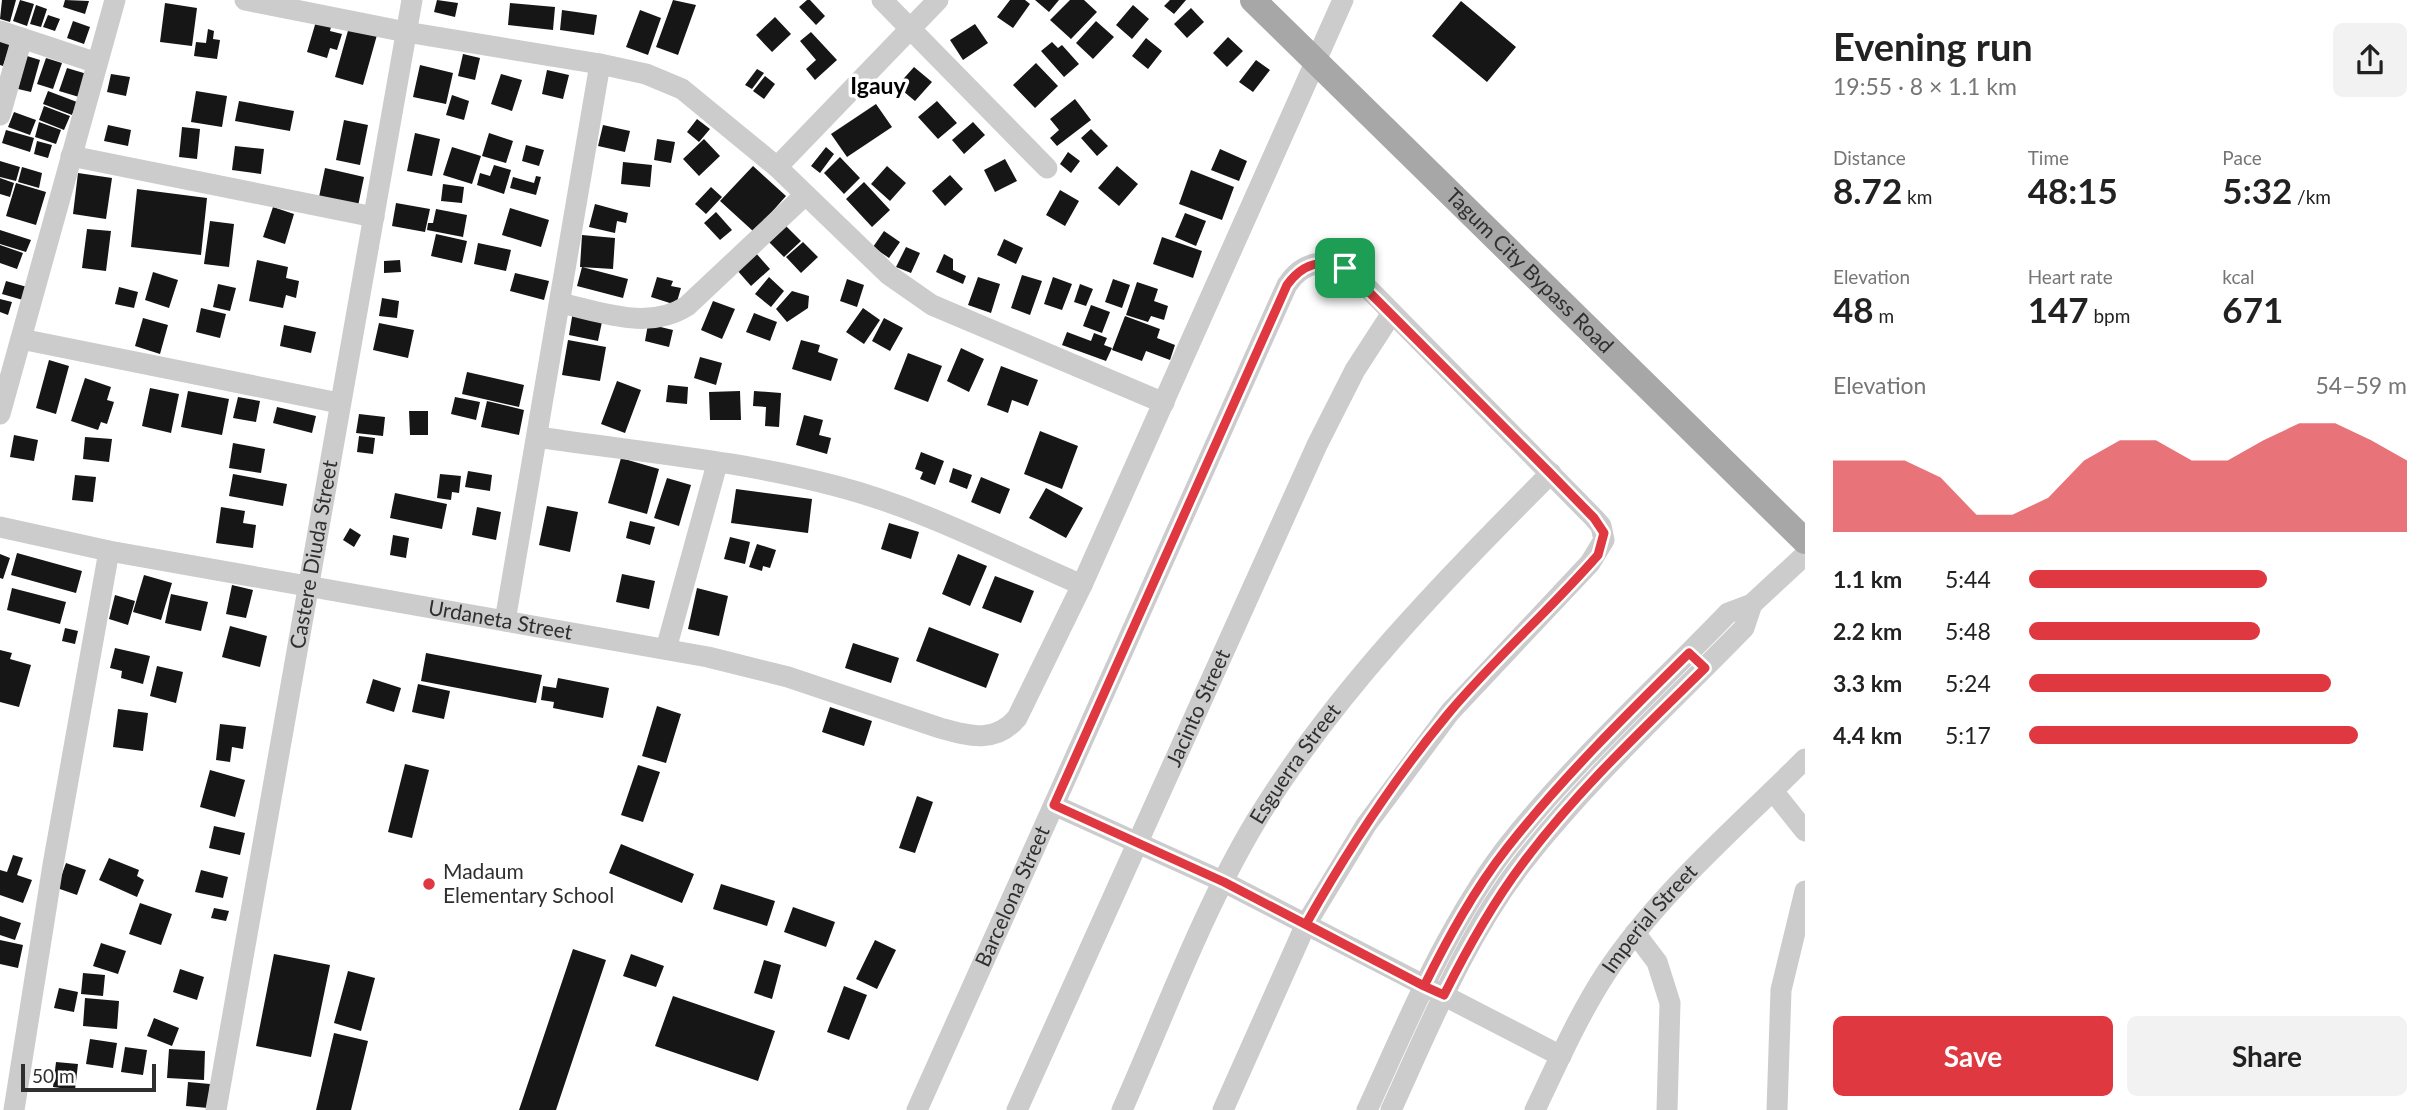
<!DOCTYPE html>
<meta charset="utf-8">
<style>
body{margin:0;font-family:Lato,sans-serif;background:#f2f2f2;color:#222;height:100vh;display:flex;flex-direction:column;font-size:26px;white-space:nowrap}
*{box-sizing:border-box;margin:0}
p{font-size:23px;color:#767676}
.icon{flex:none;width:38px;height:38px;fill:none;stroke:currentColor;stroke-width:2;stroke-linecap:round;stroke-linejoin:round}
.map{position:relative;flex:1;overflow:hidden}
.details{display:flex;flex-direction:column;background:#fff;width:630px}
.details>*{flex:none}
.scale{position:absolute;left:21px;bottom:18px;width:135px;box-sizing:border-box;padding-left:7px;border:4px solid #2f2f2f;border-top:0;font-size:19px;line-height:24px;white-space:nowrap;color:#2f2f2f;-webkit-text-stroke:5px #fff;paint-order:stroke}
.pin{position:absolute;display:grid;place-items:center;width:60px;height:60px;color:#fff;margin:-30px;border-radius:14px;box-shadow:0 4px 10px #0006}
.round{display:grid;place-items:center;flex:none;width:74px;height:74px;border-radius:10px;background:#f2f2f2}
.headline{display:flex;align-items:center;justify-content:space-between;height:119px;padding:0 28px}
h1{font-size:38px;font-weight:700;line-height:52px}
.figures{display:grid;grid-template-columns:repeat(3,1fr);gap:10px;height:119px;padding:7px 28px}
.figures div{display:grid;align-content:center}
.figures b{font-size:35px;font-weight:700}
.figures small{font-size:19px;font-weight:400}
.figures p{font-size:19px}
.chart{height:196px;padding:14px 28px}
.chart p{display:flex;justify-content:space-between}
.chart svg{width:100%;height:126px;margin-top:7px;fill:#df3841;opacity:.7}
.button{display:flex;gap:14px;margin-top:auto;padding:14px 28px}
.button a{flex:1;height:80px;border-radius:10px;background:#df3841;color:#fff;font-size:28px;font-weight:700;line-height:80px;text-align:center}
.button a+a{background:#f2f2f2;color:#222}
ul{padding:0 28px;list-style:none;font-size:23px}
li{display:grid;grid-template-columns:112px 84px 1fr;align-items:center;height:52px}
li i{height:18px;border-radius:9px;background:#df3841}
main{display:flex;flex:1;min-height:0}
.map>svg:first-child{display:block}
.building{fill:#161616}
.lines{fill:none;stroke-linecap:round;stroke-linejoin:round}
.minor{stroke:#ccc;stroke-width:21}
.major{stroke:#a7a7a7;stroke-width:26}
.route-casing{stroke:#fff;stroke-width:14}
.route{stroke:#df3841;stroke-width:9}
.poi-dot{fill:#df3841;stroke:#fff;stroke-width:2.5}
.labels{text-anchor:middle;stroke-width:7;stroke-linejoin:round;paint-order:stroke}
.street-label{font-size:21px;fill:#2f2f2f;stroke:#fff}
.poi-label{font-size:21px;fill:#2f2f2f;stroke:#fff;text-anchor:start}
.neighbourhood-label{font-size:23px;font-weight:bold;fill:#000;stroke:#fff}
</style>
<main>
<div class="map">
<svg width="1805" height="1110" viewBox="0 0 1805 1110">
<rect width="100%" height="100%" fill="#fff"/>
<path class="building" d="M2,0H16L10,22L0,19Z
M20,0L34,4L27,26L13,21Z
M65,0L89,1L85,14L63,7Z
M437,0L458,3L455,17L434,12Z
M673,0L696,5L678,55L656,47Z
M807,0H810L825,16L816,25L799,7Z
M1010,0H1025L1030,4L1013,28L997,17Z
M1035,0H1059L1049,12Z
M1070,0H1084L1097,12L1071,39L1050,20Z
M1170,0H1186L1174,14L1164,6Z
M1461,1L1516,47L1487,82L1432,36Z
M165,3L197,8L192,46L160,42Z
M510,3L555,7L553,30L508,25Z
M36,5L47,9L41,27L30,24Z
M1133,5L1149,19L1132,39L1116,25Z
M1191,8L1204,22L1187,38L1174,24Z
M562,10L597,15L594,35L560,30Z
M640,10L661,18L648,55L626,47Z
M48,15L60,19L55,31L43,27Z
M775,17L791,34L772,52L756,35Z
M317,18L332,23L330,31L342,34L337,50L330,48L327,58L307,52Z
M73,21L90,27L84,44L67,38Z
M1096,21L1114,37L1093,59L1076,43Z
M975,24L988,43L963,60L950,40Z
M349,27L377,35L363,85L335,77Z
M208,29L214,31L213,39L220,40L217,59L194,56L196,42L206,43Z
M811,32L837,60L815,80L806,69L816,60L800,41Z
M1228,37L1243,51L1227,67L1213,53Z
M0,38L11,42L3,66L0,65Z
M1146,38L1162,51L1148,69L1132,56Z
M1052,42L1058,48L1062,45L1079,64L1064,77L1041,51Z
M463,54L480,58L475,80L458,76Z
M27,56L40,60L31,92L18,89Z
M46,58L62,63L53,89L37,84Z
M1256,60L1270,70L1253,92L1239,82Z
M1036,63L1058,86L1035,108L1013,85Z
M420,65L453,73L446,104L413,97Z
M914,67L932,82L915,101L897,86Z
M67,68L87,74L79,97L59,91Z
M757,69L764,73L752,89L745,85Z
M547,70L569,75L563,99L542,94Z
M111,74L130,77L126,96L107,92Z
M501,74L522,80L512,111L491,104Z
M765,76L775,84L764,99L753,91Z
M48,91L77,102L72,115L43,104Z
M196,91L227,96L222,127L191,122Z
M452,95L469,101L464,120L446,115Z
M1075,99L1091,120L1057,146L1050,138L1059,130L1050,119Z
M239,101L294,111L290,131L235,121Z
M937,101L957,123L938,139L918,117Z
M876,104L892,127L847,157L831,134Z
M44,106L70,116L64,130L39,120Z
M14,112L36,120L30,135L8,127Z
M697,119L710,129L699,142L687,132Z
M344,120L368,125L360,165L336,160Z
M39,122L61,130L56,144L35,137Z
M973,122L985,135L964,154L952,140Z
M108,125L131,130L128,146L104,141Z
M603,125L630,131L625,152L598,146Z
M182,127L200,129L197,159L179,157Z
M1091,129L1108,146L1097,156L1081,138Z
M6,130L34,138L30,152L2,143Z
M415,133L440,139L432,176L407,171Z
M489,133L513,141L506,163L482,156Z
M657,139L675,142L671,163L654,160Z
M704,139L720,156L699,176L683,159Z
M37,141L52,145L48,158L34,154Z
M526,145L544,150L539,166L522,161Z
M235,146L264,149L261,174L232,170Z
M452,147L481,156L472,184L443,175Z
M826,147L834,154L820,173L811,166Z
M1220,149L1247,161L1239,181L1211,170Z
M1068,152L1080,161L1071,173L1060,164Z
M840,157L860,178L844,194L824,173Z
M1005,159L1017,181L995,192L984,170Z
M0,161L20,167L16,181L0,177Z
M623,162L652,165L650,187L621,184Z
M494,165L511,170L504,194L477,185L480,173L490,176Z
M753,166L786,196L754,232L720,201Z
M887,166L906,183L890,201L871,184Z
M1117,166L1138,184L1119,206L1098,188Z
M22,167L42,173L39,188L18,182Z
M325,168L364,177L358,206L319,197Z
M1191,170L1234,187L1222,220L1179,204Z
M78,173L112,178L106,219L73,214Z
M950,175L963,189L945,206L932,191Z
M536,176L541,177L536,195L510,188L513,177L534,183Z
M0,178L14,183L10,197L0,194Z
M864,182L890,210L872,227L846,199Z
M16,183L46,192L36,225L6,216Z
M443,184L464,187L462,203L441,201Z
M711,187L722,197L706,214L695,204Z
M137,189L207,198L201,255L131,247Z
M1060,190L1079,201L1065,226L1046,215Z
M396,203L430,209L425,232L392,226Z
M595,204L628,213L626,223L617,221L615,233L589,227Z
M273,207L294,214L285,244L263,237Z
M510,208L549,220L541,247L502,235Z
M436,209L467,215L463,237L427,230L428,223H433Z
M716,212L732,230L720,240L704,223Z
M1185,213L1206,221L1196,246L1175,237Z
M210,221L234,224L229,267L204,264Z
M786,226L801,241L784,257L769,242Z
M87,229L111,231L106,271L82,268Z
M0,230L31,240L26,252L0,244Z
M884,231L900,242L889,258L873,247Z
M436,234L467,241L462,263L431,256Z
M582,235L615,238L613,269L580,267Z
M1162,237L1202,251L1193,278L1153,264Z
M1004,239L1023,248L1016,264L997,255Z
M803,242L818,257L801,273L786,257Z
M478,243L511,250L506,271L474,264Z
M0,245L23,253L17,269L0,263Z
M906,247L920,253L911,273L896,267Z
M755,252L770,269L751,286L736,269Z
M944,254L953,259V270L966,276L963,284L936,272Z
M257,260L288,267L286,278L299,281L296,298L286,295L283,308L249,301Z
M400,260L401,272L384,273V261Z
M582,267L628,279L623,298L577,286Z
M153,272L178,280L169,308L145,300Z
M515,273L549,281L544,300L510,291Z
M1022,275L1042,281L1030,315L1011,308Z
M657,277L673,281L671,286L681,288L676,305L651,297Z
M769,277L784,291L771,307L755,294Z
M978,277L1000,284L991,313L968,305Z
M1053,277L1072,284L1062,310L1044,304Z
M847,279L864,285L857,307L840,301Z
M1113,279L1130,285L1122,308L1105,302Z
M6,281L27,287L23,300L2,294Z
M1137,282L1158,289L1154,301L1168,306L1164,320L1151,316L1148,322L1126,315Z
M218,284L236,288L230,311L213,307Z
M1080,284L1093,289L1086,306L1074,302Z
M119,287L138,292L134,308L115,304Z
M792,291L809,296L808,308L787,322L776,309Z
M382,298L399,301L397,318L379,316Z
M0,299L12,302L8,315L0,312Z
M713,301L735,309L722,339L701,330Z
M1091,305L1110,312L1102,333L1083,326Z
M201,308L226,314L220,338L196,332Z
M863,308L880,320L864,344L846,332Z
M573,311L603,317L598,341L569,335Z
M754,313L777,322L770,341L746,332Z
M1125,316L1160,329L1157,338L1175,345L1170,360L1146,351L1142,361L1112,350Z
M143,318L168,325L160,354L135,346Z
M884,318L903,328L890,351L872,341Z
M379,323L414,330L408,358L373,350Z
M648,324L673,330L669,347L645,341Z
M284,325L316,332L311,353L280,346Z
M1067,332L1091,341L1094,333L1107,338L1104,345L1112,348L1106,361L1062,345Z
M568,340L606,347L600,381L562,375Z
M801,340L820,345L818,352L838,359L831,381L792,369Z
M961,348L984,359L969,392L947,381Z
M908,353L942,366L928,402L894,389Z
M700,357L722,363L716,385L694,378Z
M49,360L69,366L56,414L36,408Z
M1001,366L1038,380L1028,406L1012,400L1008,413L987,405Z
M467,372L524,385L519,407L462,394Z
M85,378L111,387L107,400L114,402L107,424L101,422L98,430L71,421Z
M617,381L641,390L625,433L601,424Z
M668,385L688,387L687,404L666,402Z
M150,388L179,394L171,433L142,426Z
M188,391L229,399L222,435L181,427Z
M740,391L741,420H710L709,392Z
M754,391L781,393L779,427L765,426L766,407L753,406Z
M238,397L260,401L256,422L233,418Z
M455,397L480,402L476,420L451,414Z
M487,401L524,410L519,435L481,427Z
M277,407L316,416L312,433L273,423Z
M409,411H428V435H410Z
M359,414L385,417L383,436L356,433Z
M804,415L823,420L819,435L831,438L827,454L796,445Z
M1040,431L1078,446L1062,489L1024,474Z
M14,435L38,440L34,461L10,457Z
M359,436L375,438L373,454L357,452Z
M85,437L112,439L109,462L83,459Z
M233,443L265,449L261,473L229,468Z
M921,452L944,461L935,485L920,479L923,472L915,469Z
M621,458L659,469L647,514L608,503Z
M953,468L972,475L967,489L949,482Z
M468,471L492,475L490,491L465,487Z
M233,474L287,484L283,506L229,496Z
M440,474L461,476L459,493L452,492L451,500L437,498Z
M75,475L96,477L93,502L72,500Z
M981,477L1010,489L1000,514L971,502Z
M667,478L691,485L679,526L654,518Z
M1046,488L1083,508L1066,538L1029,518Z
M736,489L812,499L808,533L731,523Z
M395,493L447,504L442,529L390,518Z
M547,506L578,512L570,552L539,545Z
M221,507L245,511L243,523L256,525L253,548L216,543Z
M477,507L501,512L496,540L472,535Z
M630,521L655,527L650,545L626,538Z
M889,523L919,532L911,559L881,549Z
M350,528L361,535L354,547L343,540Z
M393,535L409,538L406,558L390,555Z
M730,537L750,542L745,564L724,559Z
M757,544L776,550L770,568L763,566L762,571L749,567Z
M17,553L82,571L76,593L11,575Z
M0,554L10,558L3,579L0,578Z
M958,554L987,566L970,606L942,594Z
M622,574L655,581L649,609L616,602Z
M144,575L172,583L161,620L133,612Z
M995,576L1034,591L1021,623L982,608Z
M232,585L253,590L246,618L226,614Z
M12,588L66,602L60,624L7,610Z
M697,588L728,596L719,636L688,629Z
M171,594L208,602L201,631L165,623Z
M115,595L135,601L128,625L109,619Z
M230,626L267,636L260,667L222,657Z
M929,627L999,654L986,688L916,661Z
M65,628L78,631L75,644L62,641Z
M853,643L899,658L891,683L845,668Z
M115,648L150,656L143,684L121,678L122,671L110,668Z
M0,650L12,653L10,659L31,665L19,707L0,702Z
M426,653L542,675L536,703L421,681Z
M157,666L183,672L176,703L150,696Z
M558,678L609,688L603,718L553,708L554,702L541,700L543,686L556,688Z
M373,679L401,688L394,712L366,703Z
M418,684L450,691L444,719L412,712Z
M657,706L681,714L666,763L642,756Z
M830,707L872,721L864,746L822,732Z
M118,709L148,713L143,751L113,747Z
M220,724L246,727L243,749L232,747L230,762L216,760Z
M405,764L429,770L412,838L388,832Z
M638,765L660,772L643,822L621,815Z
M210,770L245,780L235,817L200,807Z
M917,796L933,802L915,853L899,848Z
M214,826L245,833L240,855L209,848Z
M621,844L694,874L682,903L609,873Z
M13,855L23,858L17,875L32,880L23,903L0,895V870L7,872Z
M109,858L139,870L137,876L144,880L137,897L99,880Z
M66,863L86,870L77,895L57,888Z
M201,870L228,877L223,898L195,892Z
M721,884L775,901L767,926L713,909Z
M140,903L172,914L161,945L129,934Z
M793,907L835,922L826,947L784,932Z
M214,908L229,911L226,921L211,918Z
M0,916L21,923L15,940L0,935Z
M0,940L23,945L18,968L0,964Z
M875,940L896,950L877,989L856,979Z
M101,943L126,951L118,974L93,966Z
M573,949L606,960L556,1110H519Z
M274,954L330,965L311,1057L256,1046Z
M631,954L664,966L656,987L623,976Z
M764,960L781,965L772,999L754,993Z
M180,969L204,977L197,1000L173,992Z
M348,971L375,978L361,1031L334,1023Z
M83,973L105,975L103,996L81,994Z
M844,986L867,995L849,1040L827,1032Z
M59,988L78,992L74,1012L54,1008Z
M673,996L775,1031L758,1081L655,1046Z
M85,998L119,1001L117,1029L83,1026Z
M154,1018L179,1028L172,1046L147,1036Z
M334,1033L368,1041L351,1110H316Z
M90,1039L117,1043L113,1068L86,1064Z
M125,1047L147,1050L143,1075L121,1072Z
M169,1049L205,1051L204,1080L167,1078Z
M56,1062L78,1064L75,1090L53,1087Z
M188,1082L210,1084L208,1108L186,1106Z"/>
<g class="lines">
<g class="minor">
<path d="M245,0L406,32L600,64L646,74L682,89L777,167L889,275L932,305L1164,403"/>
<path d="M882,0L1047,168"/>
<path d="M0,31L97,63"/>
<path d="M0,115L22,38"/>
<path d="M71,156L374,217"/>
<path d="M777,167L938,0"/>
<path d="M560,303C602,312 648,331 687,306L805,195"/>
<path d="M21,339L339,403"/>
<path d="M0,414L115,0"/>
<path d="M538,437C636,452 739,460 836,486C921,508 1001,550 1082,585"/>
<path id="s1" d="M0,527L109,551L708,657L788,677L940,728C969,736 995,744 1017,718L1082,585L1343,0"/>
<path d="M505,621L600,64"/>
<path d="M666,649L717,464"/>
<path d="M1773,791L1805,831"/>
<path d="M1054,805L1224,882L1561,1056"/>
<path d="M1635,933L1657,962L1670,1003L1667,1110"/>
<path d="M14,1110L53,865L109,551"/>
<path id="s2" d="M216,1110L412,0"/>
<path id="s3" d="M917,1110L1287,285C1304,259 1330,257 1355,275L1594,518L1601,526L1604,540L1590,563L1450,712L1366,825L1306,924L1223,1110"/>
<path id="s4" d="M1017,1110L1317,445L1355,370L1392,313"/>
<path id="s5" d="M1122,1110C1164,1016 1203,909 1256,821C1336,690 1443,582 1551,473"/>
<path d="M1367,1110C1408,1021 1446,927 1506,848C1573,763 1653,691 1728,613L1752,604L1805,555"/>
<path d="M1391,1110C1430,1025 1466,935 1524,861C1590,777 1669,705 1744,628L1752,604"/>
<path id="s6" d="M1535,1110C1557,1064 1578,1016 1606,973C1660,892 1737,827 1805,759"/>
<path d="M1777,1110L1781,990L1805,891"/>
</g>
<path class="major" id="s7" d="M1253,0L1805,541"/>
</g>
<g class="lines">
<g class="route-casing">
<path id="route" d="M1345,268C1320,258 1302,264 1287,285L1054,805L1224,882L1424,986C1448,938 1474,890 1507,848C1562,778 1626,715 1689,653L1705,668C1642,730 1576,792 1523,863C1492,904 1467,949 1444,995L1424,986L1306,924C1347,851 1394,779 1448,714C1495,658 1550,610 1598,555L1604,533L1594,518L1550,473L1345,268"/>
</g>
<use href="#route" class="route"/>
</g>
<circle class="poi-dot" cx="429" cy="884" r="7"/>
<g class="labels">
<g class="street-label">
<text dy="7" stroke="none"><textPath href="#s7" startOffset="387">Tagum City Bypass Road</textPath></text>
<text dy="7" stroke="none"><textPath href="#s2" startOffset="564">Castere Diuda Street</textPath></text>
<text dy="7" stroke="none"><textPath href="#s1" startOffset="509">Urdaneta Street</textPath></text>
<text dy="7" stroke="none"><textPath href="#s4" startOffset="441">Jacinto Street</textPath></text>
<text dy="7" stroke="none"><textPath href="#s5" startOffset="388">Esguerra Street</textPath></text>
<text dy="7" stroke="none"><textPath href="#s3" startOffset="234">Barcelona Street</textPath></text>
<text dy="7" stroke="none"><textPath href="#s6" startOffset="224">Imperial Street</textPath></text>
</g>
<g class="poi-label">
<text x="443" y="879">Madaum<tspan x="443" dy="24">Elementary School</tspan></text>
</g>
<g class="neighbourhood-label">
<text x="878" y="94">Igauy</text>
</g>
</g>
</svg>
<div class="scale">50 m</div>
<div class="pin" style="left:1345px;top:268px;background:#1e9e55"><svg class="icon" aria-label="arrive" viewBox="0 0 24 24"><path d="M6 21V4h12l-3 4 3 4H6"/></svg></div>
</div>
<section class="details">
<div class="headline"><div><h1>Evening run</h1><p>19:55 · 8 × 1.1 km</p></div><a class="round"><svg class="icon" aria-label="share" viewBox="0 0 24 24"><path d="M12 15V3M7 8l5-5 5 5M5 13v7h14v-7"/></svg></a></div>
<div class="figures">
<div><p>Distance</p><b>8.72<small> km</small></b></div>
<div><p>Time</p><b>48:15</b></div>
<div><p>Pace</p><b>5:32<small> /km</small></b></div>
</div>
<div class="figures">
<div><p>Elevation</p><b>48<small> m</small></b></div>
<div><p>Heart rate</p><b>147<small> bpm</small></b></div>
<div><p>kcal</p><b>671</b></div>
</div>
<div class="chart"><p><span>Elevation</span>54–59 m</p>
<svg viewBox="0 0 160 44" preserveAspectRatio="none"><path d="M0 44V19L10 19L20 19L30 25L40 38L50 38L60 32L70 19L80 12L90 12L100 19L110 19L120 12L130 6L140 6L150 12L160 19V44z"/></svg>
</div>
<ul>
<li><b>1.1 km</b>5:44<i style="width:63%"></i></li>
<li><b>2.2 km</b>5:48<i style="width:61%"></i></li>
<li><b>3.3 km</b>5:24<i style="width:80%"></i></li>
<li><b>4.4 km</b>5:17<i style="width:87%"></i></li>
</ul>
<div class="button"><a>Save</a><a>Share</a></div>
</section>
</main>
